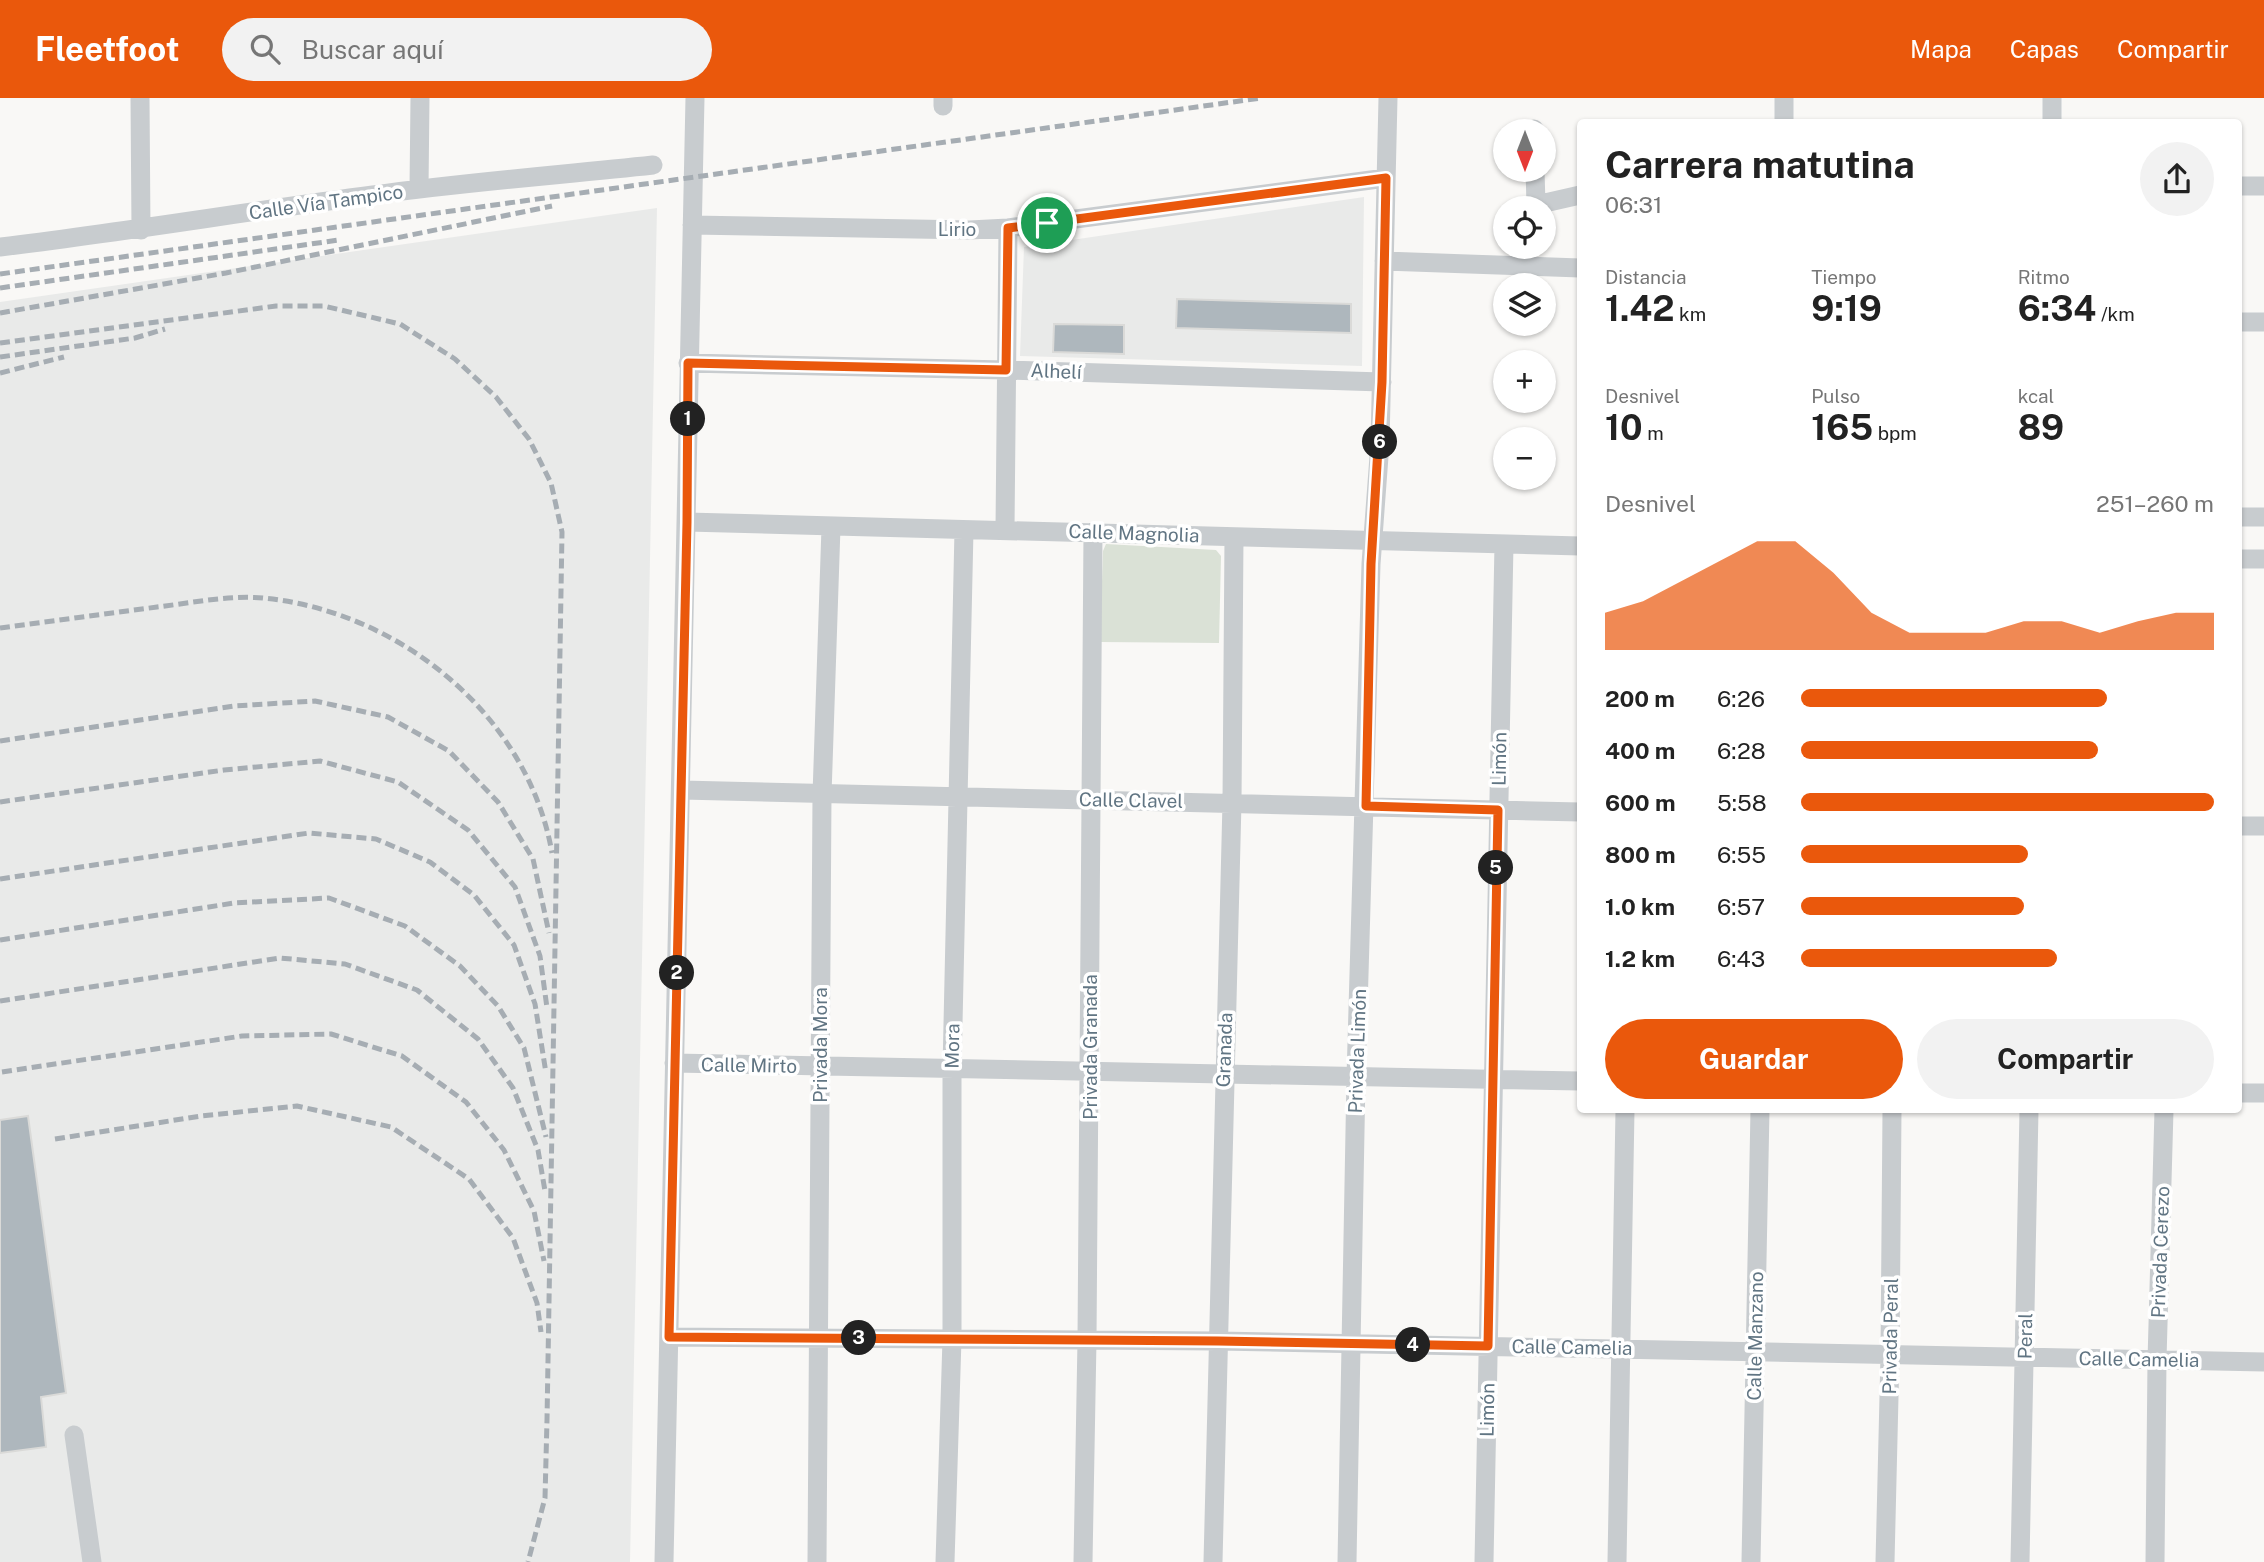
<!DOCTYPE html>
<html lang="es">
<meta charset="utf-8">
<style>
body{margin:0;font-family:"Public Sans",sans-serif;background:#f2f2f2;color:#222;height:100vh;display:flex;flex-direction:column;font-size:26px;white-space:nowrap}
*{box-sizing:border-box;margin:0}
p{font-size:23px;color:#767676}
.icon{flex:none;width:38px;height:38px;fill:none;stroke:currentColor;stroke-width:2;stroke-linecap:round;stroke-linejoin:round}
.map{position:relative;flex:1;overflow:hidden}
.sheet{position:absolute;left:1577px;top:21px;width:665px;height:994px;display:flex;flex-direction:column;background:#fff;border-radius:7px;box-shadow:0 2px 5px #0004}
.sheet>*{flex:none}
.needle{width:46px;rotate:180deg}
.tools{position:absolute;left:1493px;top:21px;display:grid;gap:14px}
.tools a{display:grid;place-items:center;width:63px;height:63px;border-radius:50%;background:#fff;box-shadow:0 2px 5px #0004;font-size:35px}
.pin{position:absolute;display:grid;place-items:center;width:60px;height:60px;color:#fff;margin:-30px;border:4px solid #fff;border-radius:50%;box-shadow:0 2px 7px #0007}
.km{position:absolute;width:35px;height:35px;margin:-18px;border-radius:50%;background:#222;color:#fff;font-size:19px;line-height:35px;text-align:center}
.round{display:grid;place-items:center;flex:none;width:74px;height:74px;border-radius:37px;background:#f2f2f2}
.headline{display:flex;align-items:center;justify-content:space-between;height:119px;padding:0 28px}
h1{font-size:38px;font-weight:700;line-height:52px}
.metrics{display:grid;grid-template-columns:repeat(3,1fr);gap:10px;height:119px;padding:7px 28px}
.metrics div{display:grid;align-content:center}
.metrics b{font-size:35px;font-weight:700}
.metrics small{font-size:19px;font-weight:400}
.metrics p{font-size:19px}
.chart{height:196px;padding:14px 28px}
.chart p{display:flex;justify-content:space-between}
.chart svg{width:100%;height:126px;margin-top:7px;fill:#ea580c;opacity:.7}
.cta{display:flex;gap:14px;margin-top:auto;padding:14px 28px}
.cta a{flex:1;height:80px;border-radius:42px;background:#ea580c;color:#fff;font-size:28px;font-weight:700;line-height:80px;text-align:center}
.cta a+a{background:#f2f2f2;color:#222}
ul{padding:0 28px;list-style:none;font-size:23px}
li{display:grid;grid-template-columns:112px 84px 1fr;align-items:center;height:52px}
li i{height:18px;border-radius:9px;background:#ea580c}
header{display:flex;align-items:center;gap:42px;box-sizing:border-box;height:98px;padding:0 35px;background:#ea580c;color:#fff}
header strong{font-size:33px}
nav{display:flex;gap:38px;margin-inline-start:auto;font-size:24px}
.search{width:490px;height:63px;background:#f2f2f2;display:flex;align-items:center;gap:18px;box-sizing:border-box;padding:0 24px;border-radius:38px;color:#767676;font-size:26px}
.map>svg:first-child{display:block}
.built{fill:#e9eae9}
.green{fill:#dae1d6}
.building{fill:#aeb7bd;stroke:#dadad8;stroke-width:2}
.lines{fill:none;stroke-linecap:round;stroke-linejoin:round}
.minor{stroke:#c8cccf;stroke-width:19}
.rail{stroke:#a6adb3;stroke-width:5;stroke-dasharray:10 5;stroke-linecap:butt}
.route-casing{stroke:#fff;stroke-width:14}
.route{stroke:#ea580c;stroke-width:9}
.labels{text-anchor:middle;stroke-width:7;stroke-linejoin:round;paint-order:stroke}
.street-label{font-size:19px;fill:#617583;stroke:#fff}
</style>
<header>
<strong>Fleetfoot</strong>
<div class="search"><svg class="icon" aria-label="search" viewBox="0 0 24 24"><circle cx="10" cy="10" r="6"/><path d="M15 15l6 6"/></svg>Buscar aquí</div>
<nav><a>Mapa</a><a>Capas</a><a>Compartir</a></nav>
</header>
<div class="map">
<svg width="2264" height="1464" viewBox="0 0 2264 1464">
<rect width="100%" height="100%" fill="#f9f8f6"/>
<path class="built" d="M1364,99L1362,268L1020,258L1024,149Z
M657,110L630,1464H0V204Z"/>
<path class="green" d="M1106,446L1216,452L1221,458L1219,545L1100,544L1103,453Z"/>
<path class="building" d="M1177,201L1351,206V235L1176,230Z
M1054,226L1124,227V256L1053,254Z
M28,1018L66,1295L41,1299L46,1349L0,1355V1022Z"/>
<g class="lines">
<path class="minor" d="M140,0L141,132
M943,8V0
M1784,24V0
M2052,24V0
M1534,31V33
M1535,72L1536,107
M2238,88H2264
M419,91L420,0
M1536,110V107L1580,97
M692,127L970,132L1008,130L1386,80
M0,149C125,134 249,113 373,97C466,84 560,77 653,67
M1384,163L1580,170
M2238,224H2264
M688,265L1006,272L1382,284
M2238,419H2264
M687,424L1580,448
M1005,431L1008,130
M2238,461H2264
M682,692L1580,714
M2238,728H2264
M674,965L1580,983
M2238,995H2264
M669,1239L1218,1243L2264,1264
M74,1337L92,1464
M664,1464L695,0
M817,1464L822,697L831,429
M945,1464L952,1241V971L964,432
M1083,1464L1087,1242L1093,434
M1213,1464L1232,704L1234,439
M1347,1464L1356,979L1371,466L1380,345L1388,0
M1484,1464L1504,446
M1617,1464L1625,1012
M1751,1464L1760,1012
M1885,1464L1890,1257L1892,1012
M2020,1464L2029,1012
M2155,1464L2157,1262L2164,1012"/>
<path class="rail" d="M0,176L1261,0
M0,190L339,142
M0,215L226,175L552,108
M0,245L276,208H324L400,226L455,261L496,299L529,341L551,385L562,434L547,1322L545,1400L528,1464
M0,259L135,240L165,231
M0,275L64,259
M0,530C52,523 105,516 157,509C191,505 228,497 263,500C399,513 528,617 552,755
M0,643L234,608L315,603L388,619L449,653L498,704L533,761L549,835
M0,704L224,672L320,663L398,684L468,732L515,789L540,858L547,910
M0,781L309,735L376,741L430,764L474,797L514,847L535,906L546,975
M0,842L234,805L329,800L405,828L460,868L498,908L524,950L546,1039
M0,903L280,860L345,866L417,892L478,941L513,990L538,1052L545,1093
M2,974L242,938L331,936L402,958L466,1004L504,1052L534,1113L544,1163
M55,1041L201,1018L297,1008L391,1029L469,1081L513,1140L537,1205L541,1234"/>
</g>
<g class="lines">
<g class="route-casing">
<path id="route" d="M1386,80L1382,284L1371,466L1366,708L1498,712L1488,1248L1218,1243L669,1239L687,424L688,265L1006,272L1008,130Z"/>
</g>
<use href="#route" class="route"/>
</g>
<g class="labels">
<g class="street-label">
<text transform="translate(326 104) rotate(-8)" y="7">Calle Vía Tampico</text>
<text x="957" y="138">Lirio</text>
<text transform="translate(1056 273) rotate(2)" y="7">Alhelí</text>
<text transform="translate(1134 435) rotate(2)" y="7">Calle Magnolia</text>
<text transform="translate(1499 661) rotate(-89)" y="7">Limón</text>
<text transform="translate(1131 702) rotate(1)" y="7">Calle Clavel</text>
<text transform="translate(820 947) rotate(-90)" y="7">Privada Mora</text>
<text transform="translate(952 948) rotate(-89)" y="7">Mora</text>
<text transform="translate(1090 949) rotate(-90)" y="7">Privada Granada</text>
<text transform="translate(1224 952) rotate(-88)" y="7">Granada</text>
<text transform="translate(1357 953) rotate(-88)" y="7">Privada Limón</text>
<text transform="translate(749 967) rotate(1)" y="7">Calle Mirto</text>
<text transform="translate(2160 1154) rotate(-88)" y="7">Privada Cerezo</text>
<text transform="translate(1755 1238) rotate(-89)" y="7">Calle Manzano</text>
<text transform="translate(1890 1238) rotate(-89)" y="7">Privada Peral</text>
<text transform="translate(2025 1238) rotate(-89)" y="7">Peral</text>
<text transform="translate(1572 1249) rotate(1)" y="7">Calle Camelia</text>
<text transform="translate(2139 1261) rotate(1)" y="7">Calle Camelia</text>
<text transform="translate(1487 1312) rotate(-89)" y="7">Limón</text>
</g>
</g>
</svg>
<div class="tools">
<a><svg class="needle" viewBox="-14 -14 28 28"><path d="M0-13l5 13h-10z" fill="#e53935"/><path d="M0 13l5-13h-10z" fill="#767676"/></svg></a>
<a><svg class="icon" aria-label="locate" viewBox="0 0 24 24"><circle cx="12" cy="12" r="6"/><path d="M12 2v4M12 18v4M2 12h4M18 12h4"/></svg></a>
<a><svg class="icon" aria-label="layers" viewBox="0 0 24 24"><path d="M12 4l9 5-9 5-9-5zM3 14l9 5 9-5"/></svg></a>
<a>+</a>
<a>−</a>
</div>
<div class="pin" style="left:1047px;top:125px;background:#1e9e55"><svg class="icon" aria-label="arrive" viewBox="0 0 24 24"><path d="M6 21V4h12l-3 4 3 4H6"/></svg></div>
<b class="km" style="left:688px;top:321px">1</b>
<b class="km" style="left:677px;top:875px">2</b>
<b class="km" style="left:859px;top:1240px">3</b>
<b class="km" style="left:1413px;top:1247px">4</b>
<b class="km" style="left:1496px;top:770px">5</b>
<b class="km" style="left:1380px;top:344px">6</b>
<section class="sheet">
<div class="headline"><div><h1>Carrera matutina</h1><p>06:31</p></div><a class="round"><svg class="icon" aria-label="share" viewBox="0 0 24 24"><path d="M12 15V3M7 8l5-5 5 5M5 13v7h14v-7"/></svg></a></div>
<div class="metrics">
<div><p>Distancia</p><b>1.42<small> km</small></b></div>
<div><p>Tiempo</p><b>9:19</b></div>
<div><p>Ritmo</p><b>6:34<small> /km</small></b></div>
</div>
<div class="metrics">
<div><p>Desnivel</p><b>10<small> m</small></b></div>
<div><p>Pulso</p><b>165<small> bpm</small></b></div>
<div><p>kcal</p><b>89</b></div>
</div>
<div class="chart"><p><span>Desnivel</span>251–260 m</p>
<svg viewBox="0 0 160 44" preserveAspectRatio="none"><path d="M0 44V31L10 27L20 20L30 13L40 6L50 6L60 17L70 31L80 38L90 38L100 38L110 34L120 34L130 38L140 34L150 31L160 31V44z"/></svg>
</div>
<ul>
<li><b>200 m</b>6:26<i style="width:74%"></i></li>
<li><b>400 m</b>6:28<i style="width:72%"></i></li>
<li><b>600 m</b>5:58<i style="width:100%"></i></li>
<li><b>800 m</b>6:55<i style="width:55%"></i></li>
<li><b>1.0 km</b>6:57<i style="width:54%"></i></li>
<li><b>1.2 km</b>6:43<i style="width:62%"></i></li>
</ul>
<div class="cta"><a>Guardar</a><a>Compartir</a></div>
</section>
</div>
